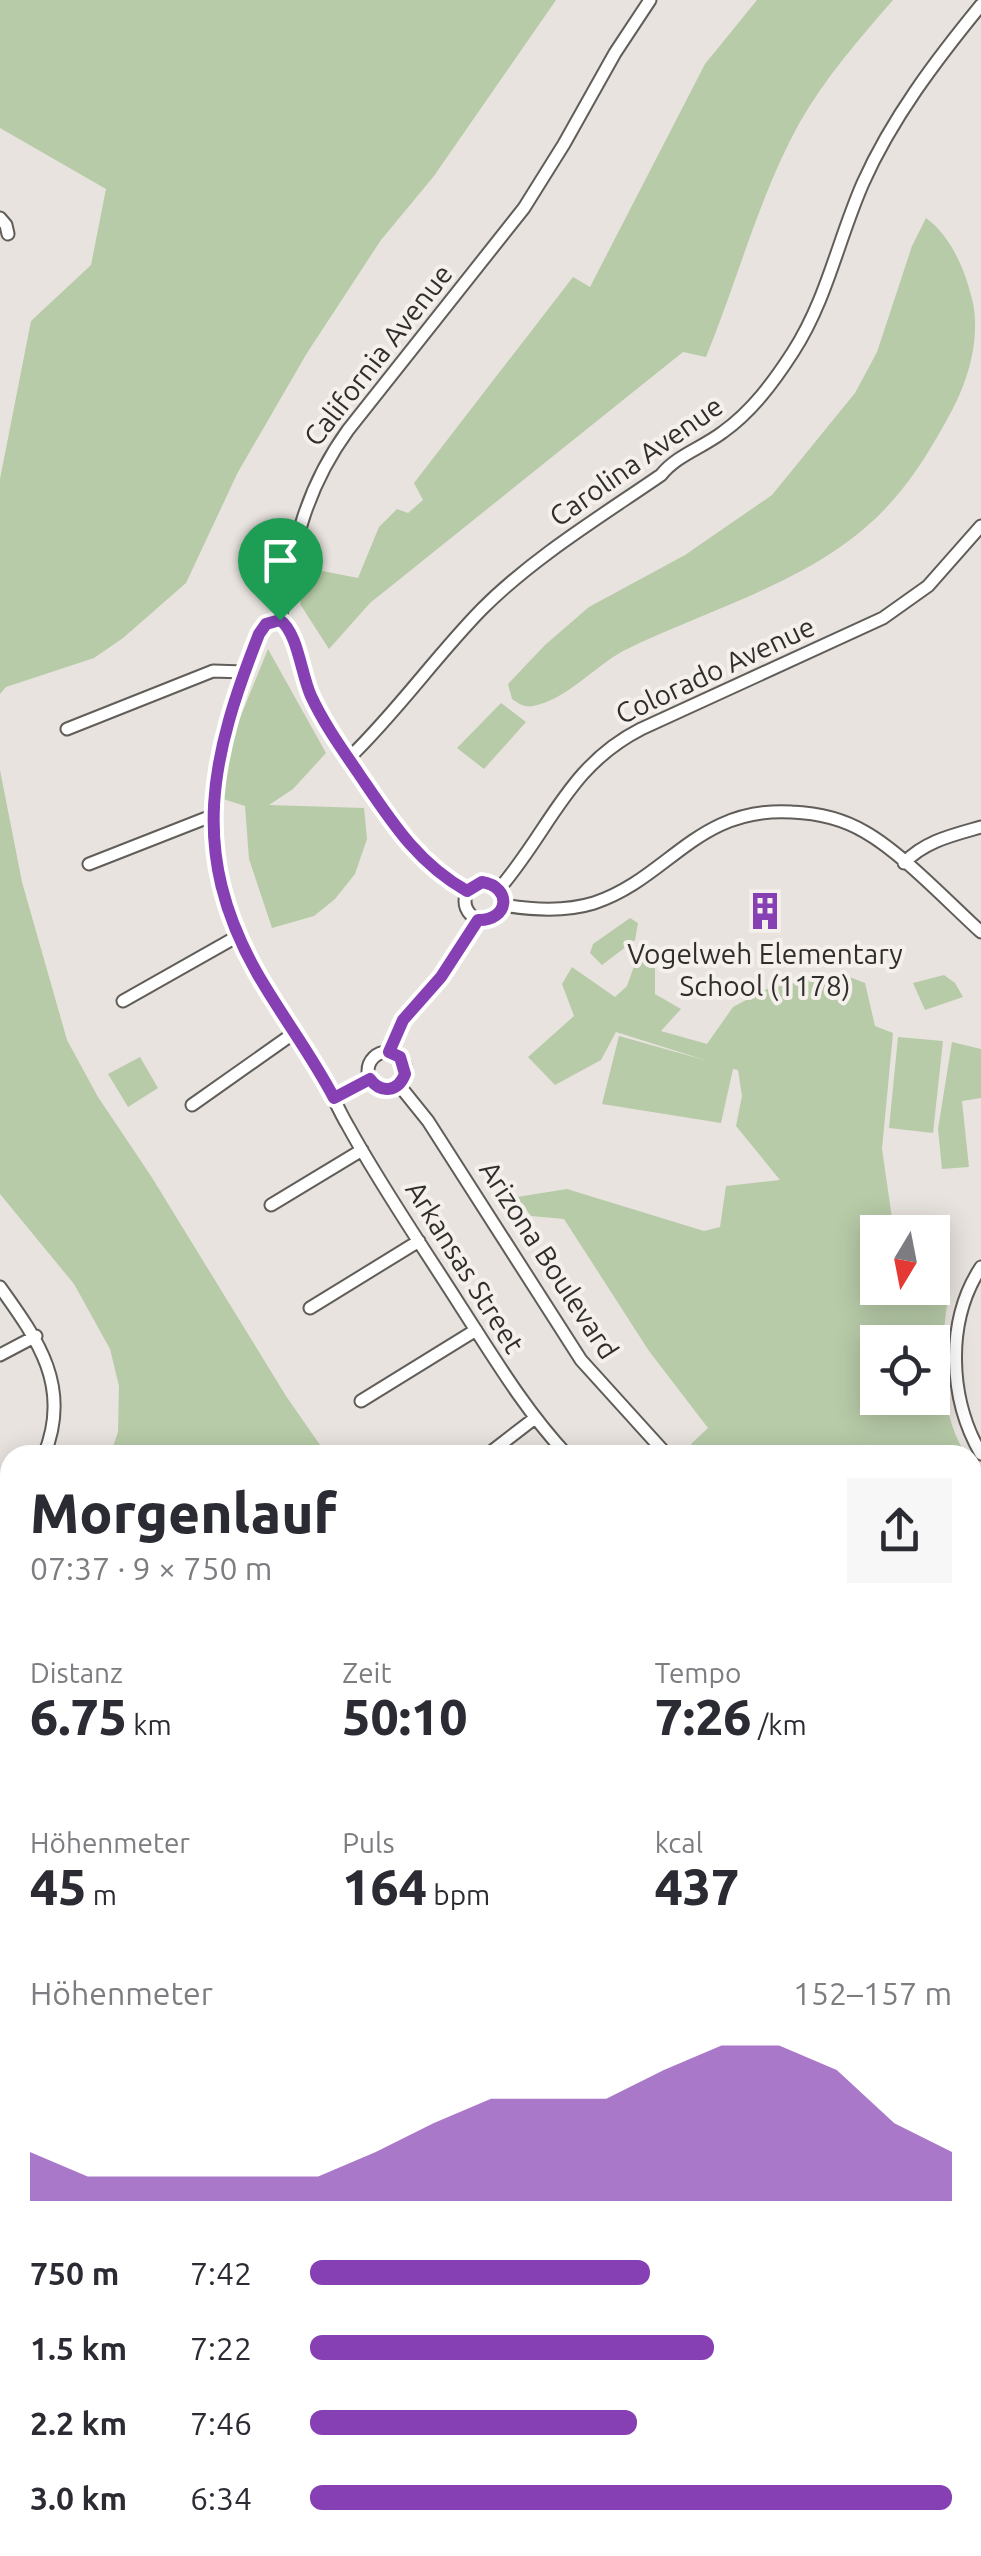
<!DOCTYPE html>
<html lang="de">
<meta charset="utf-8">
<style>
body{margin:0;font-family:Ubuntu,sans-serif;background:#f7f7f7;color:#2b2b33;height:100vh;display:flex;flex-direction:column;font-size:38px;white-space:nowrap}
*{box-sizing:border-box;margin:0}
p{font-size:32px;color:#7c7c81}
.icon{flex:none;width:55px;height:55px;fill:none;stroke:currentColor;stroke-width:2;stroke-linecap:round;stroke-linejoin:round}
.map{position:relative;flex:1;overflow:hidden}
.details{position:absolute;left:0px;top:1445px;width:982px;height:1112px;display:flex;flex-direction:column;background:#fff;border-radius:30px 30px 0 0;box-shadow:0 5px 25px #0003}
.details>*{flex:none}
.needle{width:65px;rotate:190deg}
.controls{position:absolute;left:860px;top:1215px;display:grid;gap:20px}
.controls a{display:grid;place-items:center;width:90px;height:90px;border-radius:0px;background:#fff;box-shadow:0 5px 25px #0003;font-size:50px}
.pin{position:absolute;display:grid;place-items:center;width:85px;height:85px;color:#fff;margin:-102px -42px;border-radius:50% 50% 50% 0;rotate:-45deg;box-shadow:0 0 10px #0007}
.pin .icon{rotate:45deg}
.round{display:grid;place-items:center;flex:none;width:105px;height:105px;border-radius:0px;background:#f7f7f7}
.overview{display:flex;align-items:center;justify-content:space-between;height:170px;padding:0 30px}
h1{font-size:55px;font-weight:800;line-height:75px}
.metrics{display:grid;grid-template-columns:repeat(3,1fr);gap:15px;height:170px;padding:10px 30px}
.metrics div{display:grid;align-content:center}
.metrics b{font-size:50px;font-weight:800}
.metrics small{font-size:28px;font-weight:400}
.metrics p{font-size:28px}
.chart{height:280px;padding:20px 30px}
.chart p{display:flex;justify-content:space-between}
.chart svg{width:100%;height:180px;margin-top:10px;fill:#8640b3;opacity:.7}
ul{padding:0 30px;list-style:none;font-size:32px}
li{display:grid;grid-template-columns:160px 120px 1fr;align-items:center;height:75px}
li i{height:25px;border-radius:12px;background:#8640b3}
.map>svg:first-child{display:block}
.built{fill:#e2d7cc}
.green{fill:#b7cba8;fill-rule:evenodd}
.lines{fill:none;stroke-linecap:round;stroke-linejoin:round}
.street-casing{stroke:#615d58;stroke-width:15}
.primary-casing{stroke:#b27c7c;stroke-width:21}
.street{stroke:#fff;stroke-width:11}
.primary{stroke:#fbcaca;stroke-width:18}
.rail-casing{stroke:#706d6a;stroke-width:8}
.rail{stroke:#f5f0eb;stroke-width:4;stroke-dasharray:11;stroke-linecap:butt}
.route-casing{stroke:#fff;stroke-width:20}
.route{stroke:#8640b3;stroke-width:12}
.labels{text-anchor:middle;stroke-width:8;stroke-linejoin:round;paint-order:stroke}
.street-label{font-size:28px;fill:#302e2c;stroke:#f5f0eb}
.poi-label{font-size:28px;fill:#302e2c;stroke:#f5f0eb}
</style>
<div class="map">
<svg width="981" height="2556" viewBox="0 0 981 2556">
<rect width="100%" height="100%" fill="#e8e3de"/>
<path class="built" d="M0,2102L10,2108V2548H960L930,2556H0Z"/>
<path class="green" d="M0,0H556L434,176L381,240L307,353L238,472L186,583L123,638L94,658L6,687L0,694V479L31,321L91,265L106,189L0,128Z
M757,0H893C860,38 825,78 800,122C759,196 738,279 706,357L683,352L370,603L329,649L300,604L307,568L358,578L379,527L397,509L408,513L423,500L414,483L573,277L590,287L705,64Z
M926,218C952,237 966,272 973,303C981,345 965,390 944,425C925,459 905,490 877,517C807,584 708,609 623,651C594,667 566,700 533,706C524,708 518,703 512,699L508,684L545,645L589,607L685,555L772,495L855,393L877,352L912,246Z
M268,649L326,753L293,789L269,805L364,808L367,839L355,874L335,899L314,916L272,928L249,859L245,806L223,799L229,745Z
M501,703L526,722L484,769L457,748Z
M0,770L22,882L67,1040L98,1097L151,1176L286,1396L327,1455H110L118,1432L119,1386L110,1349L74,1284L0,1194Z
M630,918L638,923L635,940L602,965L590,953L593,944Z
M639,952L655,961V994L681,1009L661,1031L707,1044L733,1007L767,989L839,973L865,983L875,1026L893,1033L882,1149L894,1232H878V1288L950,1285C941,1341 935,1405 966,1455H704L691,1444L708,1428L649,1351L564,1219L531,1216L517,1197L567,1189L704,1231L720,1227L726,1186L780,1180L736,1126L742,1096L738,1070L733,1069L721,1123L602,1104L619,1036L708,1061L616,1032L601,1060L555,1085L528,1057L574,1016L562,984L572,967L615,997L627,986ZM878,1342H932V1398H878Z
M944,975L955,983L963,997L925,1010L913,983Z
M898,1037L943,1041L933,1133L889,1128Z
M952,1042L981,1049V1098L962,1101L969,1167L942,1169L938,1129Z
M140,1057L158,1088L128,1107L108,1074Z
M972,1465L981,1478V1591L973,1602Z
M10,1569V1638L0,1644V1573Z
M981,1621V1754L973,1775V1630Z"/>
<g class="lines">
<g class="street-casing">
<path id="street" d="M0,218L6,225L8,234
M280,620L266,624L259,634C227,715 204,781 219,870C232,950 284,1011 324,1079C332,1094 339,1111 348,1126C382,1188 423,1247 461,1307C494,1358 525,1410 567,1455
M280,620C294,547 303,492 348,430L524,208L564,144L615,53L650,0
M280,620C298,633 301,674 311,696C324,724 342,749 359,774C391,821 417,863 467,891
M67,729L213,671L244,672
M349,758C397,712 435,657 482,609C534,557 600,517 661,475C677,455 702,448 723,432C752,411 773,383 793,352C827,299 838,240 863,183C892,118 936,60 981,5
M904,863C925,841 953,835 981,827
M89,864L214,815
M465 901a19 19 0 1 1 38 0a19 19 0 1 1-38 0Z
M499,889C550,830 568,766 641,729L883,618L928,586L981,526
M503,905C533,910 565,912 594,903C669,878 697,806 792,812C817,813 843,819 865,832C902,853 948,902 981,932
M123,1001L238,936
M389,1052L403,1020L441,977L478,920
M368 1071a19 19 0 1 1 38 0a19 19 0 1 1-38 0Z
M399,1085L428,1121L581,1360L667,1455
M334,1098L370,1079
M192,1105L294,1033
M271,1205L362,1150
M981,1267C945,1322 949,1399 981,1454
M0,1287C38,1340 72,1387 44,1455
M310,1308L419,1241
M0,1355L36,1336
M361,1401L476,1330
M487,1455L535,1418
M0,1512L10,1503
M0,1729L10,1722
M981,1809L977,1838L981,1918
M0,1846L6,1869L1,1896
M978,2111L981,2049
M972,2194L981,2196"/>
</g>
<g class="primary-casing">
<path id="primary" d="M0,2013L10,2019
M0,2033L10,2038
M972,2320L981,2319"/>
</g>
<use href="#street" class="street"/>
<use href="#primary" class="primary"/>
<g class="rail-casing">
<path id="rail" d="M972,2505L981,2504
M251,2556L355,2548
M339,2556L454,2548"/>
</g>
<use href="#rail" class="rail"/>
</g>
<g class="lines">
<g class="route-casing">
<path id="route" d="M280,620C298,633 301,674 311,696C324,724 342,749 359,774C391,821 417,863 467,891L482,882C513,887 509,921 478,920L441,977L403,1020L389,1052L400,1057L405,1074C398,1092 381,1094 370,1079L334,1098C311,1054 281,1015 257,973C188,851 211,756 259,634L266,624Z"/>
</g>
<use href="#route" class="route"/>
</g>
<defs>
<g id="building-bare" transform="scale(3)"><path d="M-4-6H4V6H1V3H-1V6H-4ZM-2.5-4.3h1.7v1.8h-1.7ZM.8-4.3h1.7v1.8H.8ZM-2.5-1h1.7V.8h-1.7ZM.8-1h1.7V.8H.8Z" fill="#8640b3" stroke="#f5f0eb" stroke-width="2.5" paint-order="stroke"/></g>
</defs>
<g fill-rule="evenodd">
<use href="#building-bare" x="765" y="911"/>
</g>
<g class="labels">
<g class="street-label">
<text transform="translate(378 355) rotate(-52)" y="10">California Avenue</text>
<text transform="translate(636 461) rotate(-35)" y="10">Carolina Avenue</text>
<text transform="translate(715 670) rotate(-25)" y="10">Colorado Avenue</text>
<text transform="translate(549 1260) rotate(57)" y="10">Arizona Boulevard</text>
<text transform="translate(465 1267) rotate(58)" y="10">Arkansas Street</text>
</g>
<g class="poi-label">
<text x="765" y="964">Vogelweh Elementary<tspan x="765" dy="32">School (1178)</tspan></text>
</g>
</g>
</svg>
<div class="controls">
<a><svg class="needle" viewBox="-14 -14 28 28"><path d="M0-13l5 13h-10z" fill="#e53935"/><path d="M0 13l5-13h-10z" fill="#7c7c81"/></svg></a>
<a><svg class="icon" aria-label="locate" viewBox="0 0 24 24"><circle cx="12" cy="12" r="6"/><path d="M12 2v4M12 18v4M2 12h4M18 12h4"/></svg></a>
</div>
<div class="pin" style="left:280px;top:620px;background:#1e9e55"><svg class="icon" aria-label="arrive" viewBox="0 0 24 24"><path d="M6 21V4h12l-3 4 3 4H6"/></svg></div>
<section class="details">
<div class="overview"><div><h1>Morgenlauf</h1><p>07:37 · 9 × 750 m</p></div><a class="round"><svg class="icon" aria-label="share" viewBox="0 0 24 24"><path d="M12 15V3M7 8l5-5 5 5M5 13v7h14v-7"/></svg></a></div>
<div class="metrics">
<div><p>Distanz</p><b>6.75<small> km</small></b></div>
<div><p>Zeit</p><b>50:10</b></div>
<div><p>Tempo</p><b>7:26<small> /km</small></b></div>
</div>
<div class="metrics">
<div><p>Höhenmeter</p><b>45<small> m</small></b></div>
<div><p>Puls</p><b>164<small> bpm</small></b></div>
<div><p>kcal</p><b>437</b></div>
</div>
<div class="chart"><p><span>Höhenmeter</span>152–157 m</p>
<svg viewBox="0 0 160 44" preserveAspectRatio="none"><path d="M0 44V32L10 38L20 38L30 38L40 38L50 38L60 32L70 25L80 19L90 19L100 19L110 12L120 6L130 6L140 12L150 25L160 32V44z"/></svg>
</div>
<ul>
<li><b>750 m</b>7:42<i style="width:53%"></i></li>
<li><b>1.5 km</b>7:22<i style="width:63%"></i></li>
<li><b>2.2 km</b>7:46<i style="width:51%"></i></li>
<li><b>3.0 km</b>6:34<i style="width:100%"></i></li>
</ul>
</section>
</div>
